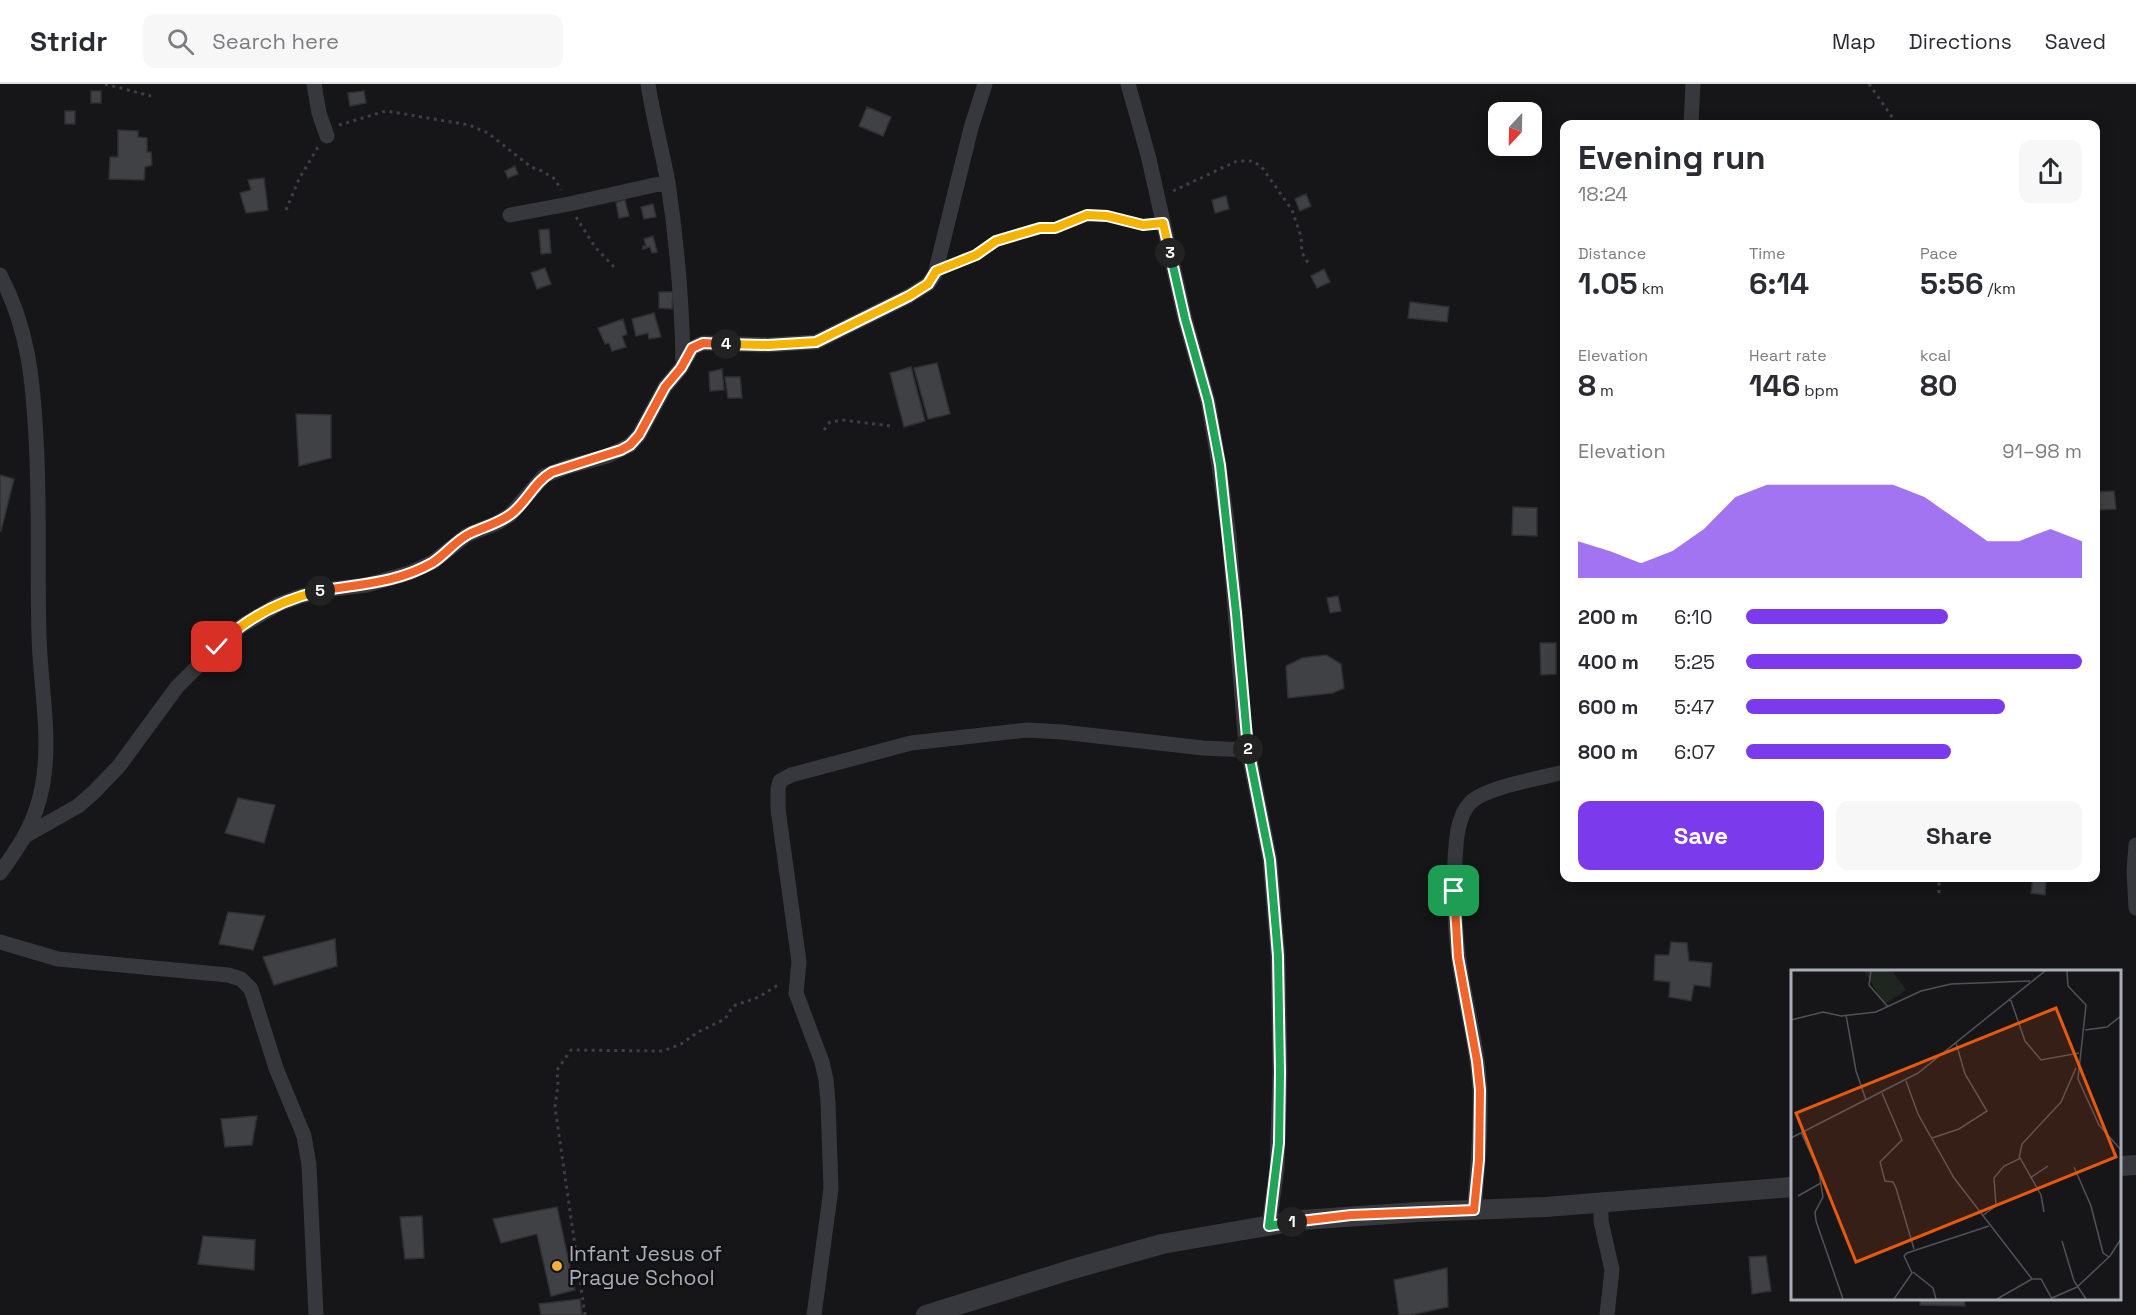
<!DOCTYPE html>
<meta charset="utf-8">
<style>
body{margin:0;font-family:"Space Grotesk",sans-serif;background:#f7f7f7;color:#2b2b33;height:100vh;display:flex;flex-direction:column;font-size:22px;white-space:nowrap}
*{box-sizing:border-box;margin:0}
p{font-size:20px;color:#7c7c81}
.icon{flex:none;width:33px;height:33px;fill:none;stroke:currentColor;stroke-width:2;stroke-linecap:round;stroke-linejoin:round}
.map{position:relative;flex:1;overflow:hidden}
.drawer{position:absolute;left:1560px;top:36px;width:540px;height:762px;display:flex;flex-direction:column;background:#fff;border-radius:12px;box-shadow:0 3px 15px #0003}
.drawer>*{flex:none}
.needle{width:39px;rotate:202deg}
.fabs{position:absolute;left:1488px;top:18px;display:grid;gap:12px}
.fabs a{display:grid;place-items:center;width:54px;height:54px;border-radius:12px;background:#fff;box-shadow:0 3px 15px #0003;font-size:30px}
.pin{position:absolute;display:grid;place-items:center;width:51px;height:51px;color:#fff;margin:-26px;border-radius:12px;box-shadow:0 3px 9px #0006}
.km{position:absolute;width:30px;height:30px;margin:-15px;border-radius:50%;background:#222;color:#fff;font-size:16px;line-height:30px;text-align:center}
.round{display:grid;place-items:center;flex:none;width:63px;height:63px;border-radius:12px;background:#f7f7f7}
.overview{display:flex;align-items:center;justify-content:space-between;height:102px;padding:0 18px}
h1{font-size:33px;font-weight:800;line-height:45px}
.metrics{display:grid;grid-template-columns:repeat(3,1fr);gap:9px;height:102px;padding:6px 18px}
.metrics div{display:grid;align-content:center}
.metrics b{font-size:30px;font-weight:800}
.metrics small{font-size:16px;font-weight:400}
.metrics p{font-size:16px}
.chart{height:168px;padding:12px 18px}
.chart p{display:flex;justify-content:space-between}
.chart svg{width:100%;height:108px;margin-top:6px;fill:#7c3aed;opacity:.7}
.button{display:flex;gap:12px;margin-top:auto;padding:12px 18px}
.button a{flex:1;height:69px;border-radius:12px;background:#7c3aed;color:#fff;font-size:24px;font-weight:800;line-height:69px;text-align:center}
.button a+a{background:#f7f7f7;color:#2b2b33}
ul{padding:0 18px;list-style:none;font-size:20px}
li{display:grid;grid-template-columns:96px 72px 1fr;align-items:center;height:45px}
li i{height:15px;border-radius:8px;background:#7c3aed}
header{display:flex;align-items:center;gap:36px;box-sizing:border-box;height:84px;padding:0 30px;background:#fff;border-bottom:2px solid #e1e1e2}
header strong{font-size:28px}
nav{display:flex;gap:33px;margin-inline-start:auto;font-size:21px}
.search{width:420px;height:54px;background:#f7f7f7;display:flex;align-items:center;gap:15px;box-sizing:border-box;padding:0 21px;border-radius:12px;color:#7c7c81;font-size:22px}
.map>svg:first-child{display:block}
.building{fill:#404145;stroke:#303034;stroke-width:1.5}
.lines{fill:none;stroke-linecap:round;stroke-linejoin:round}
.path{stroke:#3d3f44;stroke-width:3;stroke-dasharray:3 4.5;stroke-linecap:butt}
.minor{stroke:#37383d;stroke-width:15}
.tertiary{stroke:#37383d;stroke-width:20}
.split-1-casing{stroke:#fff;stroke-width:12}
.split-2-casing{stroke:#fff;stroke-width:12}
.split-3-casing{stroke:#fff;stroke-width:12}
.split-4-casing{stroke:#fff;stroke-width:12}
.split-5-casing{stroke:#fff;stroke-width:12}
.split-6-casing{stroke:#fff;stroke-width:12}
.split-1{stroke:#f0652b;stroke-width:8}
.split-2{stroke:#22a559;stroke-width:8}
.split-3{stroke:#22a559;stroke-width:8}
.split-4{stroke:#f5b400;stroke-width:8}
.split-5{stroke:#f0652b;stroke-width:8}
.split-6{stroke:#f5b400;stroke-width:8}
.poi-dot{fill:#f2b134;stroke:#111113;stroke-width:2}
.labels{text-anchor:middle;stroke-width:5;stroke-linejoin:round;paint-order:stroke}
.poi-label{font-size:21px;fill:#a8adb8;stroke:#111113;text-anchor:start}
.inset-road{fill:none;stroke:#505258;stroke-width:1.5}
.view{fill:#e8590c;fill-opacity:0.15;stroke:#e8590c;stroke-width:3}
.inset-edge{fill:none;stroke:#a8adb8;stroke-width:3}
</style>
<header>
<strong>Stridr</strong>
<div class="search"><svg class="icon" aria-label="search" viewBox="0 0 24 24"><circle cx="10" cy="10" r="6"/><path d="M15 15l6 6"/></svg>Search here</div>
<nav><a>Map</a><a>Directions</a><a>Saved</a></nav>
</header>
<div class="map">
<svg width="2136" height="1231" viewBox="0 0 2136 1231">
<rect width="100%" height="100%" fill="#161618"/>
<path class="building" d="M91,7H101V19H91Z
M364,7L366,19L350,22L348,9Z
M867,23L891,33L883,52L859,42Z
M65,27H75V40H65Z
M118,46L138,47V53L147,54V68H151L152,81L145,83L144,96L109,95L110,73H118Z
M515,82L518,90L508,94L505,87Z
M264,94L268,126L246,129L240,109L251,106L248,96Z
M1306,110L1311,122L1300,127L1295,115Z
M1226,112L1229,125L1215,129L1212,116Z
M625,116L629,132L619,134L616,118Z
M653,120L656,133L644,135L641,123Z
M549,145L551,169L541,170L539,146Z
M653,152L657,168L652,169L650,163L643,165V162H646L644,155Z
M545,184L551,200L537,205L531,189Z
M1324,185L1330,198L1317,204L1311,192Z
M659,208H673L672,225L659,224Z
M1410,218L1449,223L1447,238L1408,234Z
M654,229L661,253L649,255L648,249L636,252L632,235Z
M623,235L627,250L622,252L626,263L612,267L609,259L605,260L598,244Z
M937,279L950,330L928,335L914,284Z
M911,283L925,337L904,343L890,289Z
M722,285L724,306L710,307L709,288Z
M725,293H740L742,314H728Z
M296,330L331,331V374L299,382Z
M0,391L14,395L1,447H0Z
M2114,407L2116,425L2098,426L2096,408Z
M1513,423L1537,424V452L1512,451Z
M1338,512L1341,527L1330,529L1327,514Z
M1540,559H1556V590L1541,591Z
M1326,571L1341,580L1344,604L1333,609L1288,614L1286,582L1302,574Z
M238,714L275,721L264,759L225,749Z
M2033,794H2046L2045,811L2031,809Z
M228,828L265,832L253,866L219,860Z
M335,855L337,882L274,901L263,873Z
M1671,858L1687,859L1689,877L1712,879L1710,903L1694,901L1691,917L1669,913L1670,898L1654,896L1655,871H1669Z
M257,1032L252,1061L225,1063L221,1035Z
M557,1123L575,1206L551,1212L537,1150L501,1159L493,1135Z
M422,1132L424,1174L405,1175L400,1133Z
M203,1152L255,1156L254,1186L198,1180Z
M1766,1172L1771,1207L1752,1210L1749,1173Z
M1447,1184L1448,1223L1411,1231H1399L1394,1196Z
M1920,1214H1964L1965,1222L1920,1221Z
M580,1215L582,1231H541L539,1220Z"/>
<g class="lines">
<path class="path" d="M105,0L151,12
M1869,0L1897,40
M339,41L386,27L469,41L488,49L531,83L542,87L555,95L561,106
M1173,107L1237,77H1251L1261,82L1292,126L1301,152L1302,169L1310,182
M286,126L299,95L318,63
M576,133L595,163L614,183
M952,181L976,171L996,157L1040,144H1055L1087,131L1107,132L1128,139L1149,140
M824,346L830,338L842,336L891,342
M1939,809V794
M585,1231L555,1023L558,1001L557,986L571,966L663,967L681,960L698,948L725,935L733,922L759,913L781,899"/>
<path class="minor" d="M314,0L319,29L327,52
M648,0C653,33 662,66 668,99C677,159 682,218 683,278
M1128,0L1148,71L1185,235L1208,317L1219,381L1229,452L1245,650L1270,776L1278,872L1280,988L1277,1083L1269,1142
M1691,40L1693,0
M510,131L569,120L668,98
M0,191C28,243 33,296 36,354C40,419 37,484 39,550C40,602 52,653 42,704C35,739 21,760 0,789
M25,752L78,722L94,708L119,682L177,603L229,551L243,541L279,520L301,512L333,505L367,501L409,489L433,478L467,451L497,439L510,431L544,392L567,383L607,372L630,361L639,351L665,303L681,284L692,264L703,259L768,261L816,258L909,212L928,200L935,190L971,44L985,0
M2136,761L2134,787L2136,824
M0,858L58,875L228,891L241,895L251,905L276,984L304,1052L309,1081L316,1231
M1601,1119V1137L1612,1186L1607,1231
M1474,1126C1478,1086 1481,1047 1480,1007C1478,963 1465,920 1459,876C1454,843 1454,809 1455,776C1456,758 1457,733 1470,719C1485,703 1542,694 1564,688
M814,1231L831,1105L828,1018L826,996L822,978L796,909L799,878L778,725V705L780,697L791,691L911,659L1027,646L1062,648L1203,664L1248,666"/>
<path class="tertiary" d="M2120,1082L2136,1081
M926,1231L1073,1185L1162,1160L1301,1136L1418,1128L1546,1123L1792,1103"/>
</g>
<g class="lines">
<g class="split-1-casing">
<path id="split-1" d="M1292,1138L1351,1131L1474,1126L1479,1076L1480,1006L1477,977L1458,873L1454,807"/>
</g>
<g class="split-2-casing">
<path id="split-2" d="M1248,665L1270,776L1278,872L1280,988L1279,1059L1269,1142L1292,1138"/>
</g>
<g class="split-3-casing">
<path id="split-3" d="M1170,169L1185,235L1208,317L1220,381L1236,529L1248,665"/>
</g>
<g class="split-4-casing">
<path id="split-4" d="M726,260L768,261L816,258L909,212L928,200L936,187L976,171L996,157L1040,144H1055L1087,131L1107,132L1143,141L1163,139L1170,169"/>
</g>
<g class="split-5-casing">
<path id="split-5" d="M320,507C359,500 397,499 432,479C445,471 455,457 469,450C483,443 498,440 511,430C527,418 534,398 552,388L621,366L630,361L639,351L665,303L681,284L692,264L703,259L726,260"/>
</g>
<g class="split-6-casing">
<path id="split-6" d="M217,563C245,535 281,516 320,507"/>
</g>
<use href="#split-1" class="split-1"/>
<use href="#split-2" class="split-2"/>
<use href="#split-3" class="split-3"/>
<use href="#split-4" class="split-4"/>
<use href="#split-5" class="split-5"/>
<use href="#split-6" class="split-6"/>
</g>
<circle class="poi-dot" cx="557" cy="1182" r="6"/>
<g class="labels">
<g class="poi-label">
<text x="569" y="1177">Infant Jesus of<tspan x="569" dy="24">Prague School</tspan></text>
</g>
</g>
<g transform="translate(1791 886)">
<rect width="330" height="330" fill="#161618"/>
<path d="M73,1H101L115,20L94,34Z" fill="#1e261f"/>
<path class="inset-road" d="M80,1L78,15L97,37M276,1L277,16L295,35L287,109L308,155L330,180M219,28L234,71L250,90L288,83M55,45L65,101L75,130M0,50L32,42L50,46L85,42L130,21L160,14L239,11M294,60L316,57L330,46M115,111L127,144L163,208L241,309H250L261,329M91,123L111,170L89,192L94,211L102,212L105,218L123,279M10,162L28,202L32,227L24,242L25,251L52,329M0,168L127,103L254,1M141,168L168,159L196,141L174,104L165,73M228,186L250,225L253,242M283,197L300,236L312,283L318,287M239,208L257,196M7,226L30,213M191,246L205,236L203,208L213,196L228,189L231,174L270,132L285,98M271,271L283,311L295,329M122,302L142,318L145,329M261,328L286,317L319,286L330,269M103,329L121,303L113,286L116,283L198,256M206,329L241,309"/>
<path class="view" d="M265,38L325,187L65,292L5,143Z"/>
<rect width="330" height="330" class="inset-edge"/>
</g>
</svg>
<div class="fabs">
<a><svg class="needle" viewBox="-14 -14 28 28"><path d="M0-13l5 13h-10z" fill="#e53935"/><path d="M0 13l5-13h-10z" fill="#7c7c81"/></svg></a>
</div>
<div class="pin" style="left:1454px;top:807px;background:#1e9e55"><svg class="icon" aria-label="arrive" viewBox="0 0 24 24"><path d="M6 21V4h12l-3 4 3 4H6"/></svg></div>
<div class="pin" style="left:217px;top:563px;background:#d93025"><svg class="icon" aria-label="check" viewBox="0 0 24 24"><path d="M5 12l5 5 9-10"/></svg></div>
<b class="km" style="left:1292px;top:1138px">1</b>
<b class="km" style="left:1248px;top:665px">2</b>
<b class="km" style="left:1170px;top:169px">3</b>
<b class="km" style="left:726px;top:260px">4</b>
<b class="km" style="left:320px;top:507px">5</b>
<section class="drawer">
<div class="overview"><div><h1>Evening run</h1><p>18:24</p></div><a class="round"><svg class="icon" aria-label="share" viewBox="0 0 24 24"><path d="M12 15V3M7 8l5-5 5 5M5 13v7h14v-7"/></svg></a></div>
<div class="metrics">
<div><p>Distance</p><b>1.05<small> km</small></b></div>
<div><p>Time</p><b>6:14</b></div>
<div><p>Pace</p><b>5:56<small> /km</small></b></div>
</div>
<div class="metrics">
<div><p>Elevation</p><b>8<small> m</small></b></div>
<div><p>Heart rate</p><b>146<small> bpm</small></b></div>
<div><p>kcal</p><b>80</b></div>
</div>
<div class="chart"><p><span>Elevation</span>91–98 m</p>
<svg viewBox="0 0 160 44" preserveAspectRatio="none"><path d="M0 44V29L10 33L20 38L30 33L40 24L50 11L60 6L70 6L80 6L90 6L100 6L110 11L120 20L130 29L140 29L150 24L160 29V44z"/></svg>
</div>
<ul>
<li><b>200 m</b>6:10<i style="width:60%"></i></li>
<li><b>400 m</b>5:25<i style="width:100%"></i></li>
<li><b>600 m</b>5:47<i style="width:77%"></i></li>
<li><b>800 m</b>6:07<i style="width:61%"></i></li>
</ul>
<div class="button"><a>Save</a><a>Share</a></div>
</section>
</div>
